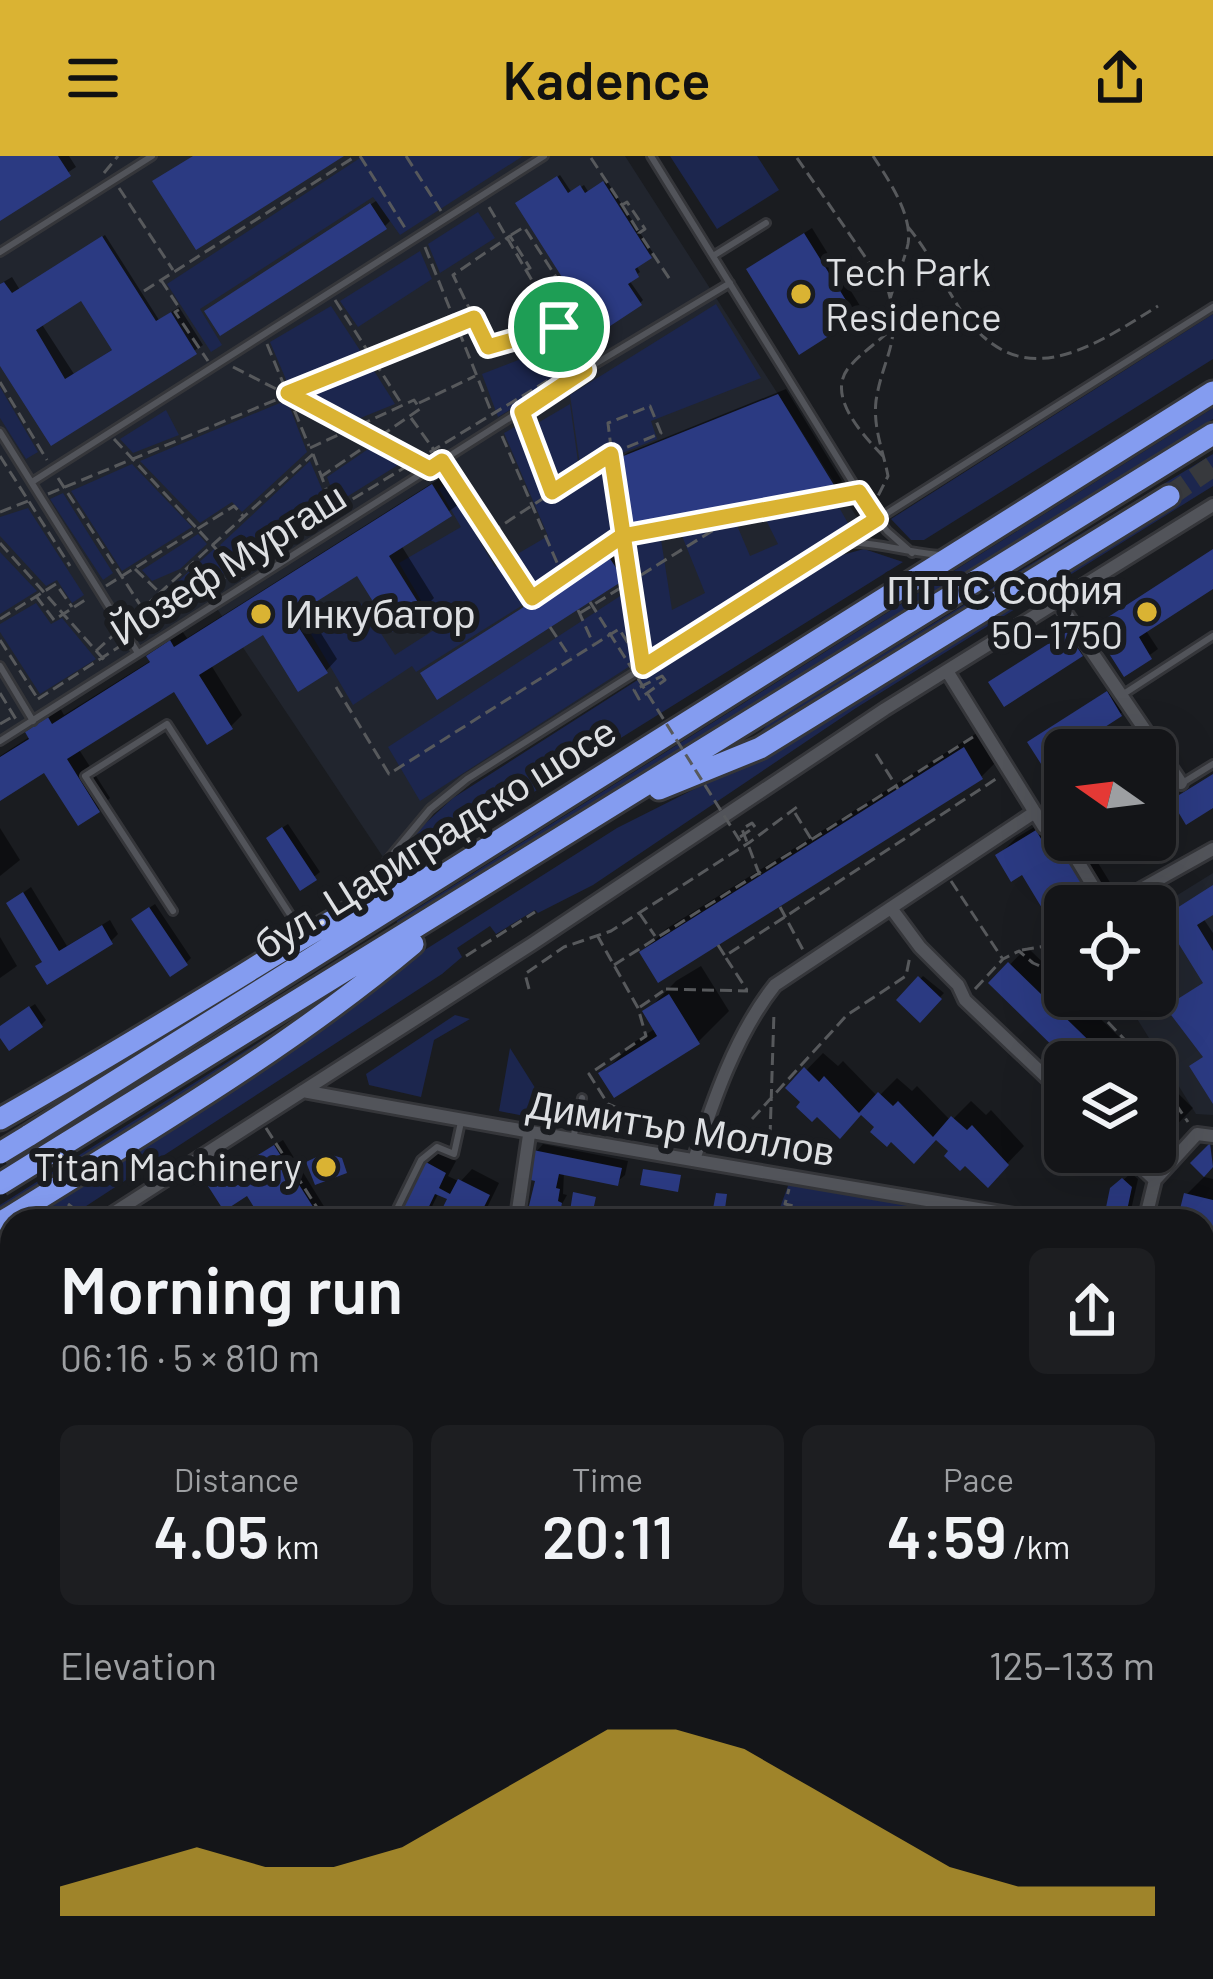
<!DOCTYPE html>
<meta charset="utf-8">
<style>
body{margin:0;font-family:Barlow,sans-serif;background:#1d1e21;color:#f1f3f6;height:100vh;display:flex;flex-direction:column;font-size:45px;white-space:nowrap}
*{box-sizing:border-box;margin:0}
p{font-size:39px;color:#9d9fa2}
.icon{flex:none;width:66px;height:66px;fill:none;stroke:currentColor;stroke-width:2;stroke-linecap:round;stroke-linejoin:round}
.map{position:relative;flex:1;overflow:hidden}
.side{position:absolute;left:0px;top:1053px;width:1215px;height:771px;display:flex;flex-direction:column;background:#141518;border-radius:36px 36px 0 0;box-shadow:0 12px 48px #0002,0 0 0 3px #333437}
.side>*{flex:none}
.needle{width:78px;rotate:284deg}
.fabs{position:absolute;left:1044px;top:573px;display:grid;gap:24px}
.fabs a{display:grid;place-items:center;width:132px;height:132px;border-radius:18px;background:#141518;box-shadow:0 12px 48px #0002,0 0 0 3px #333437;font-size:60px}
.pin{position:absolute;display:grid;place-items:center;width:102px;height:102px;color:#fff;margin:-51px;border:6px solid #fff;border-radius:50%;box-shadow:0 3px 12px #0007}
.round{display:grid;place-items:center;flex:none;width:126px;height:126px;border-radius:18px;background:#1d1e21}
.head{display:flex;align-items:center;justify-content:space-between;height:204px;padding:0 60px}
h1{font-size:66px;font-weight:600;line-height:90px}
.metrics{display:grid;grid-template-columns:repeat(3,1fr);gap:18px;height:204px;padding:12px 60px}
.metrics div{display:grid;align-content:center;border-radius:18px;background:#1d1e21;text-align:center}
.metrics b{font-size:60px;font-weight:600}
.metrics small{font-size:33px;font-weight:400}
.metrics p{font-size:33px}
.chart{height:336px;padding:24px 60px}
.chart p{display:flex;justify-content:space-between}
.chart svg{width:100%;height:216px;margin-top:12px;fill:#dab333;opacity:.7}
header{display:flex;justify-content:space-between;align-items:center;height:156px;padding:0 60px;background:#dab333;color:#111;font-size:54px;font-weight:600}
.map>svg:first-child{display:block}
.built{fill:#21252e}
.green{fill:#1c264e}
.shadow{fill:#0007;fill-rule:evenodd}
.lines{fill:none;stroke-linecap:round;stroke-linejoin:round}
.river{stroke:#020121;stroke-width:27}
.building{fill:#2b3a82;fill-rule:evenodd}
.highway-tunnel{stroke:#37393d;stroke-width:21;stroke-dasharray:21 10;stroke-linecap:butt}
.lane-casing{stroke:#35363a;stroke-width:12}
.street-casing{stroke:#35363a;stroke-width:18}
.highway-casing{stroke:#35363a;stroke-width:27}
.path{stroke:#57595c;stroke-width:3;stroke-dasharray:12 6;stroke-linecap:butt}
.lane{stroke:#52545a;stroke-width:6}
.street{stroke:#52545a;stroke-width:12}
.highway{stroke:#849cf0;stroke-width:21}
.highway-bridge-casing{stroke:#35363a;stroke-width:27;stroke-linecap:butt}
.path-bridge{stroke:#57595c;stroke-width:3;stroke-dasharray:12 6;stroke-linecap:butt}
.highway-bridge{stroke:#849cf0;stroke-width:21}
.route-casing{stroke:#fff;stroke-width:24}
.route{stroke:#dab333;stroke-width:15}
.poi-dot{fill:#dab333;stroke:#1a1c20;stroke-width:4.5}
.labels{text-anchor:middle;stroke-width:12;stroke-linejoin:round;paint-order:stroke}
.poi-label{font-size:39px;fill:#dee0e3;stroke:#1a1c20;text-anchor:start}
.street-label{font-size:39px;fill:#dee0e3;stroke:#1a1c20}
</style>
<header><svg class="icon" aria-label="menu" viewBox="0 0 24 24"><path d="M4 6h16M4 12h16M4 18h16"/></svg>Kadence<svg class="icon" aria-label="share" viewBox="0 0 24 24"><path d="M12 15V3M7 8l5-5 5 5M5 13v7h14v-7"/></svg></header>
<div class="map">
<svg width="1213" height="1823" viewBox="0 0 1213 1823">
<rect width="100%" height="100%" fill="#1a1c20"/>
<path class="built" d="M0,0H625L860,366L448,637L385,704L214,448L0,585Z
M1213,717V959L1196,958L1123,840H1155V753Z"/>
<path class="green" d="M363,0H523L400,79L373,41L200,153L222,189L211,196L167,128Z
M670,0H757L779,34L717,73Z
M478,56L495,82L440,117L428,88Z
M420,95L432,123L358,171L340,145Z
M716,148L761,222L651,265L657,283L610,302L620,388L416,516L412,510L353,549L311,478L361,447L395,499L437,472L399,407L461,371L439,333L446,328L495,411L548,380L504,277L520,268L546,329L552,325L531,271L570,248L578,306L555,323L580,309L570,239Z
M331,150L365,202L290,233L270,186Z
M1213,158V203L924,384H911L891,363Z
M562,187L577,213L498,261L482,218Z
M371,210L395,248L353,265L298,239Z
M0,231L38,296L26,303L0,262Z
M287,244L307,296L242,356L232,346L200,367L140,305Z
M1213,252V263L397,768V765Z
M166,254L179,279L133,297L120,283Z
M377,287L406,304L337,347L327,321Z
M1213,298V330L856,552L593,729L538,757L535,754L496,778L490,770L457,792L462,801L442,818L77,1056L78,1061L72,1065H16L420,797L617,672L770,595L1175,346L1164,330L896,498L758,579L769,567Z
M310,305L330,352L238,408L220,389Z
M132,308L192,371L122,415L71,335Z
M63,337L113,417L103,424L50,343Z
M836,346L849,369L420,645L388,591L634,431L627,383L660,377L672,454L705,437L680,375L736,367L750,400L778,388L765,362Z
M28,352L84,439L72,447L57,424L46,430L0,380V361Z
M198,378L207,388L180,413L152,425L142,414Z
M214,393L230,413L154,464L147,453Z
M864,393L903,406L377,734L365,738L417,675L453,642L827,403Z
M0,396L37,435L0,458Z
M36,447L51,468L62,462L96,503L40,538L0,476V468Z
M307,856L230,912L0,1057V1049Z
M455,859L470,863L434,884L421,941L369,929L366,918Z
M510,892L549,954L575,944L570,969L499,955Z
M792,1019L1050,1065H775Z
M12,1154V1469L0,1471V1162Z
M1203,1220L1213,1227V1605L1203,1600Z
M324,1812H419L425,1823H329Z"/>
<path class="shadow" d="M0,0H69L76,11L0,62Z
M560,19L572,37L584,29L589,37L607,25L653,97L636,109L640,116L629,124L643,144L640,147L521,45Z
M376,45L390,65L385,70L213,150Z
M812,72L862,153L855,160L749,113Z
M105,79L159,164L179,151L203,189L52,286L0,204V128L12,121L20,134ZM82,141L115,192L74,218L41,167Z
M786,233L842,325L836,332L627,372L619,304L627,297Z
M445,319L462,346L401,389L434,442L422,454L358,416L304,450L337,503L326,515L263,475L211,509L242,559L231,570L175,532L78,592L110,642L98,654L45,613L0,642V600L31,580L29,576L40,565L60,552L64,559L152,504L150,500L161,488L182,475L187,482Z
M616,393L629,415L622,422L431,511Z
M1213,394V429L1145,473L1158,493L1125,517L1102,481Z
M1073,473L1086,493L1081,498L997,522Z
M1113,532L1125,553L1120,558L1036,581Z
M988,570L1005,597L982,620L659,823L643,796L666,773Z
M1054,659L1065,684H1084L1111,728L1085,750H1065V762L1023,715L999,699L1016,682Z
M288,668L320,716L301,731L274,677Z
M0,672L20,704L0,720Z
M31,731L67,790L110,764L118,778L111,785L45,805L9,747Z
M155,748L191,802L186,807L140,758Z
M1213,755L1203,762L1213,777V943L1205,900L1206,826L1175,778Z
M0,781L17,810L0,822Z
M1027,791L1065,828V840H1077L1145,906H1073L992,827Z
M701,810L729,855L698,886L602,918L633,887L656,872L646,856L676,825Z
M923,820L944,837L920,862L900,844Z
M35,848L46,864L41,869L0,877L3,869Z
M823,897L838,910L843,905L878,941L897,922L912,935L917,930L951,965L971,945L986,959L991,954L1024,990L988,1028L937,980L914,1004L862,956L840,979L789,932Z
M1155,915L1193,952L1158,988L1155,985Z
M283,984L333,1065H254L259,1054L248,1036L219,1024Z
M543,988L628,1005L625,1019L617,1026L564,1016L563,1038L567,1039L553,1064L538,1022L536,996Z
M438,996L456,1005L448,1020L460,1026L472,1013L499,1027L484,1058L477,1065H463L451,1042L439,1036L425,1065H398L427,1007Z
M1131,1017L1138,1023L1131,1054L1124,1061L1113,1033Z
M1204,1021L1213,1023V1082L1203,1080V1065H1180L1187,1038Z
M608,1052L623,1054L621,1065H604Z
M2,1503L12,1521V1546L0,1558Z
M272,1812H319L324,1823H278Z
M434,1812H486L491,1823H440Z
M916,1812H937L945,1820L904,1823Z"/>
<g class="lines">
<path class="river" d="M1203,1321L1213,1322"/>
</g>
<path class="building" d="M0,0H58L71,20L0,65Z
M193,0H344L196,94L152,25Z
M557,20L568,37L580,29L585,37L603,25L652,102L635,113L639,121L628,128L642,149L598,178L515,47Z
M370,47L387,73L220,180L204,155Z
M804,77L857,162L799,199L746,113Z
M102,80L156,165L171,156L197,198L51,290L0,210V128L4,126L12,137ZM81,145L112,194L65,223L36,174Z
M778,238L837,334L624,375L616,303Z
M432,328L452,360L389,400L424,456L392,476L357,420L292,461L328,517L298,536L263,479L199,519L233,573L207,589L174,536L67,603L100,656L78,670L44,617L0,645V601L29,583L25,576L48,561L52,568L150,506L146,500L170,484L174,491Z
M1213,393V433L1139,481L1152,503L1124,521L1098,480L1108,474L1102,465Z
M607,398L624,424L437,544L420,517Z
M1067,476L1083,500L1004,551L988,526Z
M1107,535L1122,560L1043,611L1027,586Z
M964,591L983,623L658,827L639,796Z
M1213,618V652L1186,669L1171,644Z
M282,671L317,724L300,735L266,682Z
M1036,674L1048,695L1059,688L1095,747L1065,750V766L1054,772L1022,719L1011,726L995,699Z
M1213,729V759L1197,769L1213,795V948L1189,910L1203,901L1165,851L1203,827L1172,777L1179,773L1169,757Z
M23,736L59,795L102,769L113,788L47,829L35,810L42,806L6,747Z
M149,751L188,809L170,821L131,763Z
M1008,806L1111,906H1069L988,827Z
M918,820L942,843L920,867L896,844Z
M669,838L700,888L614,942L598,917L657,880L642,855Z
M29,850L43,871L9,895L0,882V870Z
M804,911L819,926L824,920L859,957L878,936L893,950L898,945L933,981L951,960L967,974L972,969L1009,1009L988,1032L965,1010L960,1015L944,1000L948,995L936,984L914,1008L891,986L887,991L870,976L874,971L861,959L840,983L817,961L812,966L796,951L800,946L785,932Z
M1155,949L1178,971L1158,992L1155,990Z
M1210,987L1213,1011L1204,1021L1190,1007Z
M274,989L322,1065H250L248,1061L257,1056L247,1040L224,1055L208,1030Z
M533,994L622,1012L618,1030L559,1018L556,1032L560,1033L558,1045L562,1047L560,1057L555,1065H543L544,1058L528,1054L535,1025L527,1023Z
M325,997L342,1002L347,1017L315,1029L306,1006Z
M424,1005L446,1017L439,1032L450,1038L458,1023L490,1039L477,1065H456L440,1057L447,1043L435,1038L422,1065H395Z
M643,1013L681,1019L678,1036L640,1029Z
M1122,1022L1132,1031L1125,1064L1104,1061L1110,1032Z
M573,1036L596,1041L592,1059L570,1055Z
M716,1037L727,1038L724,1060L712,1058Z
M1184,1037L1213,1044V1085L1203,1083V1065H1177Z
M649,1050L667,1053L665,1065H647Z
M12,1697V1728L0,1734V1703Z
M269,1812H296L301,1823H274Z
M433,1812H460L466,1823H438Z"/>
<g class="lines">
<path class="highway-tunnel" d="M1169,340L1213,310"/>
<g class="lane-casing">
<path id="lane" d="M651,0L866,348L887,375L912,397
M0,96L152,0
M713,100L766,67
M0,276L138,497
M32,326L544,0
M842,387C875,385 908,397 941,399
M0,510L33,565
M1122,539L1213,480
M0,585L585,214L730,127
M1184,626L1213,608
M356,742L430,653L467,623L1213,151
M173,755L85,620L167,568L302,777
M573,983L582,942
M391,1065L421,1004L437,991L454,998L461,966
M251,1812L256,1823
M1100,1812L1106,1823
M1143,1823L1165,1812"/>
</g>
<g class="street-casing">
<path id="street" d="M1058,446L1181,627
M947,515L1044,671L1065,684
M1065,684L1105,750
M1111,750L1213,693
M891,752L920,791L958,829L965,844L1065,939
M303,935C552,981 801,1023 1050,1065
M1125,996L1155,1024
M694,1004C713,945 736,878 775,829L1035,656
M101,1065L532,788L885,553L1213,349
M521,1065L517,1061L529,979
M1145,1065L1155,1024L1197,978L1213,980
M1203,1096L1213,1099
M0,1129L12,1121
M0,1471L12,1469
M1203,1600L1213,1605
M0,1680L12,1674
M324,1812L329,1823
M419,1812L425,1823
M482,1812L488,1823
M1189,1812L1195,1823"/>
</g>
<g class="highway-casing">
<path id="highway" d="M659,633L760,592L1169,340
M0,963C78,919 154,873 231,826C293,788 357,746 426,721
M28,980L1213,236
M42,1002L1213,278
M0,1067C140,979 287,894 413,788"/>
</g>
<path class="path" d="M360,0L407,75
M406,0L441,55
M873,0C888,23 913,59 908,88C904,106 895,125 890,143
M591,2L622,49L627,46L645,73L639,77L671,125
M797,2L888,134C903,186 883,199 876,245C873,272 883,294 888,320L877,342
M104,17L118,0
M119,32L173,114
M622,49L638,75
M489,51L578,203
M908,71C929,96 941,123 958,150C1017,242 1088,194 1158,150
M511,79L524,71L590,174L586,176L572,153L567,156L562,150L552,156
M425,91L491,255
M526,114L530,112L510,80L453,119L488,191L559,171
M161,124L180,153L175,156L208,205
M144,135L356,0
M335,144L401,247
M267,188L309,290
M233,211L412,302
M0,226L47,304
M419,247L475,220
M411,262L437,298
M525,265L552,334
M502,280L565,425
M114,283L242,421
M310,292L414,244L420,253L322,320
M313,298L333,351
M0,300L70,410
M883,300C864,280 824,239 850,210C862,196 880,185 893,171
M449,316L534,445
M58,322L157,475
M48,338L474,162
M0,356L28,345
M490,377L611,298L661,277L650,250L608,267C617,344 629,421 641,497
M0,387L107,507
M135,413L159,436
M106,430L234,350L243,360
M36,440L54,464L88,442
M532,442L623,379L849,338
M578,454L593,487
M580,457L736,360
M132,462L313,298
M0,463L56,428L72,451
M550,471L570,501
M140,478L236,414L565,214
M0,484L38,543
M96,495L116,477
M662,520L665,524L639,543L634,534Z
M336,531L389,618L619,473L637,501
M0,537L17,565
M38,543L122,489
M0,568L12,561
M876,598L898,633
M1047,648L1056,642
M795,657L813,686
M755,671L752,667L742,673L760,720
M951,725L1002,802
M780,751L803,794
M640,758L655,780
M597,779L638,852L646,880L589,918L608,948L650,966L669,985
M718,789L725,800L999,621
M1022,794L1051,789L1065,780
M466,800L535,756
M726,802L747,834
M614,809L973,581
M529,833L525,818L564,791L611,775L750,686L801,648
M666,833L748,835
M975,833L1003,803L1019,795L1033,807L1065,821
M1083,840L1146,906
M640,851L663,835
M1155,918L1188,966
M752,963L847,859L906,820L910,800
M266,972L318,1053L340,1058
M770,981L774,856
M68,1048L78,1056
M787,1065L794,1050L785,1048L789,1033
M0,1201L12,1210
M5,1205L12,1301
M12,1302V1329
M0,1317L10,1327
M0,1435L12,1440
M0,1541L12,1546
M1203,1712L1213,1721
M560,1812L565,1823
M564,1812L588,1823
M838,1812L844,1823
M60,1823L82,1812
M602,1823L610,1812
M692,1823L704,1812"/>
<use href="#lane" class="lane"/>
<use href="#street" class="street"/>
<use href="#highway" class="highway"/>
<g class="highway-bridge-casing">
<path id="highway-bridge" d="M0,997L28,980
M0,1028L42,1002"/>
</g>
<path class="path-bridge" d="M590,446L740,685
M740,681L755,671"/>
<use href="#highway-bridge" class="highway-bridge"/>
</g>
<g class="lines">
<g class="route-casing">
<path id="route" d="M559,171L488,191L474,162L288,237L430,313L442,305L532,442L622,380L859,336L877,363L643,511L611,298L552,336L522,256L585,214L559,171"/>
</g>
<use href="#route" class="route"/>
</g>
<g class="poi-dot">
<circle cx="801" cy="138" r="12"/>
<circle cx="1147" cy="456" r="12"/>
<circle cx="261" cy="458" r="12"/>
<circle cx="326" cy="1011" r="12"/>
</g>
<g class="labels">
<g class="poi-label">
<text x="825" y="130">Tech Park<tspan x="825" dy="45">Residence</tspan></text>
<text x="1123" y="448" text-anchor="end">ПТТС София<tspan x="1123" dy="45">50-1750</tspan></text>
<text x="285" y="472">Инкубатор</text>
<text x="302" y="1025" text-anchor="end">Titan Machinery</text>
</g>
<g class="street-label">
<text transform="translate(228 408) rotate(-32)" y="14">Йозеф Мургаш</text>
<text transform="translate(435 682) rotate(-32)" y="14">бул. Цариградско шосе</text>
<text transform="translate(681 972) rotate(9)" y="14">Димитър Моллов</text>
</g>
</g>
</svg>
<div class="fabs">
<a><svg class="needle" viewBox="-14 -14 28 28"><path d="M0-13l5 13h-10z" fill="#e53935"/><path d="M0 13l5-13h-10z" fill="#9d9fa2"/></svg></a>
<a><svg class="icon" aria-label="locate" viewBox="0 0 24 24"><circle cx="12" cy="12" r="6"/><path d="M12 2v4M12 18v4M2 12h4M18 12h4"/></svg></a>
<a><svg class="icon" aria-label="layers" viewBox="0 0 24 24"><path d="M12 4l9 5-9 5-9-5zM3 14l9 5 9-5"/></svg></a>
</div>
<div class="pin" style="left:559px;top:171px;background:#1e9e55"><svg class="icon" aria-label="arrive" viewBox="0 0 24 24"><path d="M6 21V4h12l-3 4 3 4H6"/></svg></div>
<section class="side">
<div class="head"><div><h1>Morning run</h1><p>06:16 · 5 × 810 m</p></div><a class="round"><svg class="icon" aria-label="share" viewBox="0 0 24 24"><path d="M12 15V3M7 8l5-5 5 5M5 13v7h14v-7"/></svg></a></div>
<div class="metrics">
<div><p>Distance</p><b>4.05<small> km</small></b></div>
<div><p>Time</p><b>20:11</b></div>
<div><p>Pace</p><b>4:59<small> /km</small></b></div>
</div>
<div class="chart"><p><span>Elevation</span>125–133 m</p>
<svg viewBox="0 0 160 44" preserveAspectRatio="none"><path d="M0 44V38L10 34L20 30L30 34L40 34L50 30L60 22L70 14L80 6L90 6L100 10L110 18L120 26L130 34L140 38L150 38L160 38V44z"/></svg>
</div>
</section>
</div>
